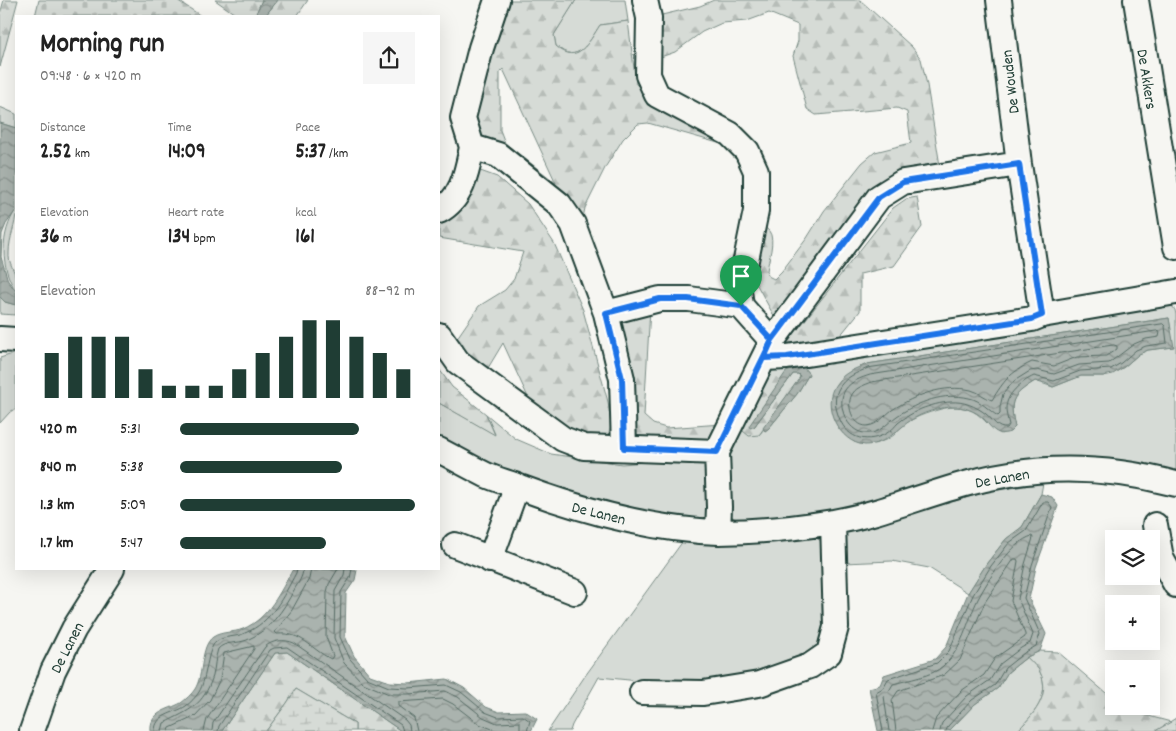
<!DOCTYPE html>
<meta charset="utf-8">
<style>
body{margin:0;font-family:Dekko,sans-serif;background:#f6f6f6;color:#222;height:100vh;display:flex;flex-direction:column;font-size:19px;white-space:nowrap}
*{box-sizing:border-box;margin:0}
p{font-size:16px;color:#767676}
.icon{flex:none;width:28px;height:28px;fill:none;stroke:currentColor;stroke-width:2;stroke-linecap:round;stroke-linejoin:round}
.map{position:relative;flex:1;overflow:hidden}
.details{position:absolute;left:15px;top:15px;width:425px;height:555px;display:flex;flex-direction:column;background:#fff;border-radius:0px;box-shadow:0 5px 20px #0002}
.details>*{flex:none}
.tools{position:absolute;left:1105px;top:530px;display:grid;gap:10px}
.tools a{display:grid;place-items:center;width:55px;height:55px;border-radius:0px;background:#fff;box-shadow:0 5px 20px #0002;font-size:25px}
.pin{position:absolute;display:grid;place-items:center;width:42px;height:42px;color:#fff;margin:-51px -21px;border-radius:50% 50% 50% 0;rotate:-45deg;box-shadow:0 0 5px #0007}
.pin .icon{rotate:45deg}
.round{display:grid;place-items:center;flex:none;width:52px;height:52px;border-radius:0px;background:#f6f6f6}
.summary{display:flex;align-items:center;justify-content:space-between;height:85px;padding:0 25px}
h1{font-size:28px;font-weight:700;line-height:38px}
.stats{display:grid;grid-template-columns:repeat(3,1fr);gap:8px;height:85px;padding:5px 25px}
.stats div{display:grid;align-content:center}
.stats b{font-size:21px;font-weight:700}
.stats small{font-size:14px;font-weight:400}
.stats p{font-size:14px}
.chart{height:140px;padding:10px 25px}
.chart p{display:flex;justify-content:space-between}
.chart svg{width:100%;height:90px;margin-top:5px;stroke:#1f3d34;stroke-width:6}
ul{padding:0 25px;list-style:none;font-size:16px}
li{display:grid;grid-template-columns:80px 60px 1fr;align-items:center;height:38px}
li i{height:12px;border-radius:6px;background:#1f3d34}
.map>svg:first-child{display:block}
.green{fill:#d6dbd6;stroke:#7a8c85;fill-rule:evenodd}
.forest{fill:url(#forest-firs);stroke:#7a8c85;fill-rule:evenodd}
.wetland{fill:url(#wetland-marsh);stroke:#7a8c85}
.cemetery{fill:url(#cemetery-stones);stroke:#7a8c85}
.water{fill:url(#water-waves);stroke:#72847d}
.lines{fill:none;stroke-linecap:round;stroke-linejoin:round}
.shore{stroke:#576c65;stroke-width:1}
.street-casing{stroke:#1f3d34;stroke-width:28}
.street{stroke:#f6f6f2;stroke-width:24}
.route-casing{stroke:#fff;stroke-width:10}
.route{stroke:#1a73e8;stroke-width:6}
.labels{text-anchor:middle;stroke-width:4;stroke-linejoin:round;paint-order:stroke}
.street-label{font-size:16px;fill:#1f3d34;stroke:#f6f6f2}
</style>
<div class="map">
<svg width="1176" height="731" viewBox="0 0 1176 731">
<defs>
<pattern id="forest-firs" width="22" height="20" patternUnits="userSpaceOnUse" patternTransform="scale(1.25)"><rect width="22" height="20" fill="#d6dbd6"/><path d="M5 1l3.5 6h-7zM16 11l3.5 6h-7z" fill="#b7bdb8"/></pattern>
<pattern id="wetland-marsh" width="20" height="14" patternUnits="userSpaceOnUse" patternTransform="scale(1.25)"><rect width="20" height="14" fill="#d6dbd6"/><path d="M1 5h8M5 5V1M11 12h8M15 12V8" fill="none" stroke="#b7bdb8"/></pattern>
<pattern id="cemetery-stones" width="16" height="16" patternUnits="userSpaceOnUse" patternTransform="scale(1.25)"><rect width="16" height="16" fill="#d6dbd6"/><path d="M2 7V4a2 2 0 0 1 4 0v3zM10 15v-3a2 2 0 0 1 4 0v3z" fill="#b7bdb8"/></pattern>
<pattern id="water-waves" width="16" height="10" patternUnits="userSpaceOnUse" patternTransform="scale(1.25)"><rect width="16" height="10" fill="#aab3ae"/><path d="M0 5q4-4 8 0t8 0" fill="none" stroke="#8a938e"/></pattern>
</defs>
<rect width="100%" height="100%" fill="#f6f6f2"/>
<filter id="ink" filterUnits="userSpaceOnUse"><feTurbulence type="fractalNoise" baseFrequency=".02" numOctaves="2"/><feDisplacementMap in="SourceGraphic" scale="10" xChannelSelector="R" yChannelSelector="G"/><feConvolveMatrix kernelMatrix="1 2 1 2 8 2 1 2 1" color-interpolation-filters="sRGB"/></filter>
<g filter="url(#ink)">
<path class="green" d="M576,0H625L628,21L600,25C589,42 578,66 556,46L554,35Z
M16,210C16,226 9,237 9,253C8,263 15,270 16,279C17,283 16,287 16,291C0,268 0,232 16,210Z
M0,297L5,302L16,305V315L0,314Z
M1170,303L1175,310L1176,315V476L1126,465L831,514L740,522L730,515L727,504L730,447L738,420L759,435L764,429L765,431L769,428L797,394L809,374L803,367L801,368L795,359ZM1169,318L1173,347L1148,350L1139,354L1124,367L1103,376H1081L1053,387L1035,381C1011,396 1009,401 1015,427L1001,434C988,428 982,413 967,409C959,406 949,407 941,409C927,413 914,417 902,426C899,429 897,432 894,435C882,444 868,445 854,442L867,364Z
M16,353V408L10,412L0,423V358Z
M439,403L495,434L486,414L516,439L551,454L622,464L693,458L705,465L713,481L707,517L694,519L665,515L591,502L515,476L439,438Z
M1043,483L1041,494L1022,527L1006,539L987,563L968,593L929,568L892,561L844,563V538L846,532L986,492Z
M816,538L823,542L825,630L820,647L807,660L724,684L659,683L599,677L572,725L570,731H548L585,676L683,541L759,542Z
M1027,657C1031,662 1038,667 1040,672C1052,696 1032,716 1017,731H949L975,704L998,688L1008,672Z
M1176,718V731H1155Z"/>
<path class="forest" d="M4,0H18L0,67V14Z
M215,0H262L255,16H238Z
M278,0H308L297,16H265Z
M506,0H576L554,35L556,46C578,66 589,42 600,25L628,21L636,84L649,97L725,145L648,123L638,124L623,139L606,166L585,208L578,243L550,200L483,145L470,107ZM503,69L556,183L505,143L500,130V72Z
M714,0H860L912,47L921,59L927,85L941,172L911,173L781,313L774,316L746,265L750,223C756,225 765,226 769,231C776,240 768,260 767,271L768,276L774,279L782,271L807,238L824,211L862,163L875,152L911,143L907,112L897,108L816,115L807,109L793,56L798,41V25L769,13L747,21L722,23L702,32L675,52L649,61L645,19L700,6Z
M0,107L16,114V128L0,123Z
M472,168L497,177L528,204L554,243L583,310L608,402L611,426L609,437L544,432L503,343L479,383L448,351L479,306L505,290L514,279L523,252L439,238V215Z
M917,197L922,227L894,266L860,274V311L839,337L784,347L893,208L906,199Z
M650,308L644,416L653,424L666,428L722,424L711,439L641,443L629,434L613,321Z
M795,359L801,368H797L754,427L793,374H798L800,376L799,379L759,435L749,436L743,431L738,420L768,364Z
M439,369L452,387L486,414L495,435L439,403Z
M1040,651L1058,652L1106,693L1114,697V706H1128L1141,714L1171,722L1155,731H1017C1032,716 1052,696 1040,672C1038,667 1031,662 1027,657Z
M287,652L401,731H355V724L296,689L287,703L266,731H222L275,653Z"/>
<path class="wetland" d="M296,689L355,724V731H266L287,703Z"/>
<path class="cemetery" d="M39,0H177L201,16H35Z"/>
<path class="water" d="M262,0H278L265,16H255Z
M0,123L16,128V210L6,224L2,234L1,257L8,281L16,291V305L5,302L0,297Z
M1169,318L1174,347L1148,350L1139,354L1124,367L1113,374L1103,376H1081L1053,387L1045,383L1035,381C1011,396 1009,401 1015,427L1010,432C1007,433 1003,434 999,433C993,431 989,425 985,420C977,411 963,406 951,407C934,408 914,416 902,427C891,436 881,445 865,445C839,443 820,405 836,384C844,372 855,369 867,364Z
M803,367L809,374L797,394L769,428L765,431L763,428L799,379L800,376L798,374H793L754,427L750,428L749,426L786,372L797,368Z
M1041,494L1052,497L1058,506L1036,567L1029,599L1046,634L1040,651L1027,657L1008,672L998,688L975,704L949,731H878L869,688L880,685L884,675L935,659L946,647L968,593L987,563L1006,539L1022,527Z
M293,569L357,570L355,580L346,593L345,636L354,656L370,675L390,682L408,683L447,679L464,688L486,707L499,712L525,711L537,719L531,731H401L287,652L275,653L222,731H151C149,712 168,710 181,703C185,700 192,694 195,689C204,675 200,646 213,637C222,631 234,633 243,629C269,618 280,592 293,569Z"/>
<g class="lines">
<path class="shore" d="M1163,324L1165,326L1167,343L1146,346L1136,350L1121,363L1111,369L1080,371L1054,381L1034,376C1021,382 1006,394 1006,409C1006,414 1008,420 1009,425L1007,428C996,429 994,420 986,414C976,406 963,401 951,402C942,402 929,406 921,409C914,412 904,418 898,423C895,426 893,429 890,431C873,443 851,442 841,422C836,411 833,401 838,390C844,377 857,373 868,368Z
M1157,331L1160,332L1159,337L1146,339L1134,344L1109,363L1079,365L1054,374L1037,370L1030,371L1014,381L1003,394L1000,407V414L998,416C989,411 981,400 969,398C944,392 918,402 897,416C886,424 879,435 864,433C847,431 836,405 845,390C851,381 861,378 870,375Z
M1114,345L1117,346V349L1106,356L1077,357L1054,366L1032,362C1009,373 1004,381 992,400C985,398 979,392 971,390C944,384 915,395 892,410C884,416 878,425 867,426C852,426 845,403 853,393C857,387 865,385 872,382Z
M311,569L309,579L292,610L275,632L277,634C303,632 309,648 331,659L333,656L326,637L327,592L329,584L338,569
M345,569L344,575L335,591L334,638L344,663L363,683L389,694H408L445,691L458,697L483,717L497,723L520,722V731
M352,569L350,578L341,592L340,637L350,659L367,678L389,687L408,688L446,685L461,692L485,712L498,717L523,716L530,721L527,731
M155,731C155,714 174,714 186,706C190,703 196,697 199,692C207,679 207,648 216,642C224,635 236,638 245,633C272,622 283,597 296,573L297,569
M162,731L164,723C190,710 203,706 213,676C215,667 215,658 218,649C225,641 237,644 247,640C270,630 283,611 294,590C298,583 303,577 303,569
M169,731L170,728L194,717L210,700L220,679L224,653L254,646V649L207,719L204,731
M212,731L213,723L265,647C272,640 285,639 294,643L405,720L409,725L410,731
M218,731L219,726L270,650L274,648L287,647L401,725L403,731
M417,731L414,718L398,706V702L443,699L453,704L479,724L495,730L512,731
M883,731L876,692L883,688L888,679L937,663L949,651L973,595L991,566L1009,543L1026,531L1043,502H1048L1052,507L1032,565L1024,598L1040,634L1036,646L1024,653L1005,668L995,685L972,700L948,726L946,731
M889,731L884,696L889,691L893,684C907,680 933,676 943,666C963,649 967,621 978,599C988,580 1012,541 1032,536L1033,538L1025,564L1018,599L1033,634L1030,643L1021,648L1000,664L990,680L967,696L942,723L940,731
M896,731L892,700L898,691L944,675L960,660L985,602L1014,559H1017L1018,561L1011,601L1025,634V637L995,658L984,675L961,691L936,718L932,731"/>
<g class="street-casing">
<path id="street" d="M645,0L649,18L648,75L657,95L730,134L747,151L756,171V211L746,260L738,283L741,306L772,341
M999,0L1019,164L1042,315
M1136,0L1176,247
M472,147L463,118L481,48L497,0
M439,211C463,198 467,171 472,147L498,155L559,204L573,224L606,313L622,379L624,448
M606,313L660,299H689L741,306
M439,335L458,362L563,439L584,447L717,452
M0,339L16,340
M764,358L787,357L1032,319L1042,315L1176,292
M439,450C454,458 470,467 486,475C497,480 510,483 522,488C584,511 652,530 719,532C756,532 796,528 833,522C880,514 923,495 969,483C1037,464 1107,466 1176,484
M1155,525L1161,558L1176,585
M718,532L719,507L717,452L772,341L879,197L903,182L1019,164
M455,545L575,592
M490,560L517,486
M642,692L703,693L759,684L810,666L829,653L836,627L833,522
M32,731L53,671L74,629L112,569"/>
</g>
<use href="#street" class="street"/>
</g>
</g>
<g class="lines" filter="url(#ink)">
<g class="route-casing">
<path id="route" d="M741,306L688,299H660L606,313L622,379L624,448L717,452L772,340L879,197L903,182L1019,164L1042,315L1032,319L787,357L764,358L772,340L741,306"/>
</g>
<use href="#route" class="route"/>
</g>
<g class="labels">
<g class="street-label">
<text transform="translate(1148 79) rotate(81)" y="6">De Akkers</text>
<text transform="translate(1009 82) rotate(-97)" y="6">De Wouden</text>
<text transform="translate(1002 477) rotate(-10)" y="6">De Lanen</text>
<text transform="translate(599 512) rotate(14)" y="6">De Lanen</text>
<text transform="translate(66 647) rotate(-63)" y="6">De Lanen</text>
</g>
</g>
</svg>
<div class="tools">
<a><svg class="icon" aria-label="layers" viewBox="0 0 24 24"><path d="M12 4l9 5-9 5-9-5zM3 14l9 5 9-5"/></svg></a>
<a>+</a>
<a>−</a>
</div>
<div class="pin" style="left:741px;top:306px;background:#1e9e55"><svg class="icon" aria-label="arrive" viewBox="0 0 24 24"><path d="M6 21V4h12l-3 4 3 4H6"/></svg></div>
<section class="details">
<div class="summary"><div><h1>Morning run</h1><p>09:48 · 6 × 420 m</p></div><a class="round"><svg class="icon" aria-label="share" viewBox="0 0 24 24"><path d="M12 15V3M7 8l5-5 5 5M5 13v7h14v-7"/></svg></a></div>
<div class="stats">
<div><p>Distance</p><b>2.52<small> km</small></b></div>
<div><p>Time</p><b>14:09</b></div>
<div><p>Pace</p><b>5:37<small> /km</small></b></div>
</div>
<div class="stats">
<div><p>Elevation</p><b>36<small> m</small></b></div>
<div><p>Heart rate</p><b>134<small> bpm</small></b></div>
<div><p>kcal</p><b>161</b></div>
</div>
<div class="chart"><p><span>Elevation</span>88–92 m</p>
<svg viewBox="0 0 160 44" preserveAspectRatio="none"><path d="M5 44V22M15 44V14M25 44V14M35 44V14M45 44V30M55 44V38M65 44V38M75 44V38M85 44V30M95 44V22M105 44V14M115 44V6M125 44V6M135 44V14M145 44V22M155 44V30"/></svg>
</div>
<ul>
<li><b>420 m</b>5:31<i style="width:76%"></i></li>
<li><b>840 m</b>5:38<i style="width:69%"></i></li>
<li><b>1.3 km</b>5:09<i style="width:100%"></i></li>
<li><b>1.7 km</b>5:47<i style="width:62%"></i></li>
</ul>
</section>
</div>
